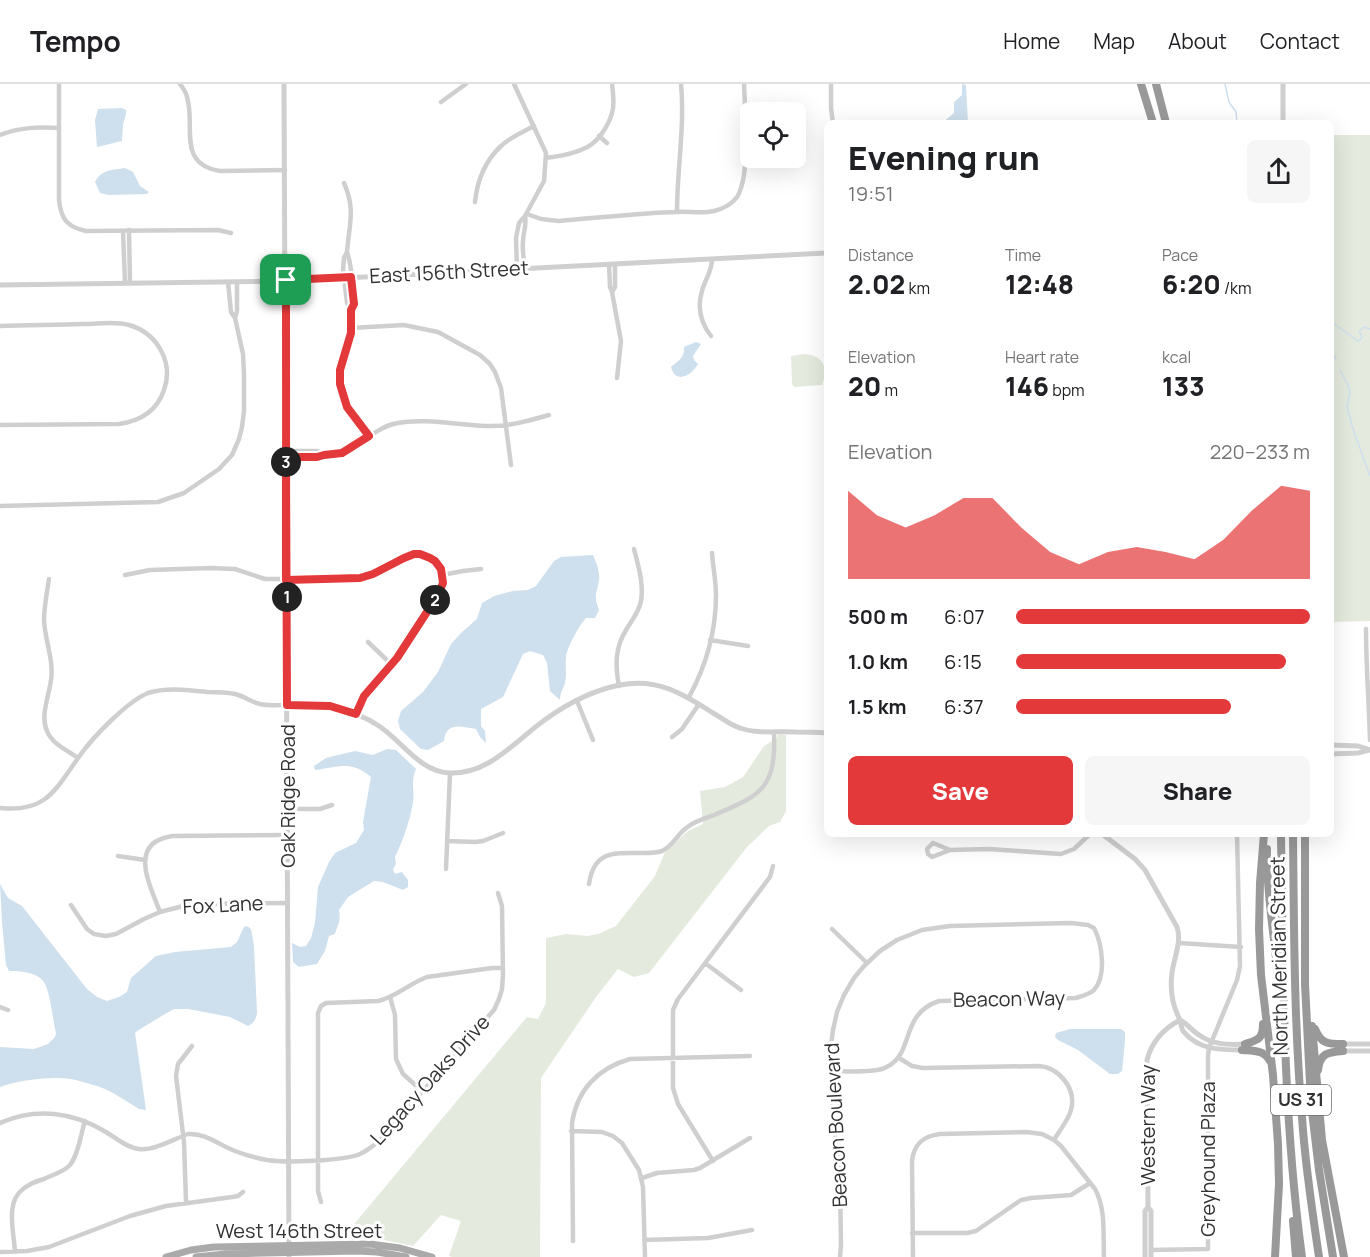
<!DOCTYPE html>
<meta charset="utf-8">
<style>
body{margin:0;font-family:Manrope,sans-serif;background:#f6f6f6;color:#202124;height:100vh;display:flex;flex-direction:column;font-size:22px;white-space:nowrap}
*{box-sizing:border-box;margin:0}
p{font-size:20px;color:#757577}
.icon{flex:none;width:33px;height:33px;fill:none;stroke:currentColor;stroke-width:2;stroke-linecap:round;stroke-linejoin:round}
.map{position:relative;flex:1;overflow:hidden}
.sheet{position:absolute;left:824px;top:36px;width:510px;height:717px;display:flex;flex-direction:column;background:#fff;border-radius:9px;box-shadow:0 6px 24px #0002}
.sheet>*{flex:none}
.buttons{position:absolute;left:740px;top:18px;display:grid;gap:12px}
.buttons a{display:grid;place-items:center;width:66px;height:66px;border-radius:9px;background:#fff;box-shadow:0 6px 24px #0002;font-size:30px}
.pin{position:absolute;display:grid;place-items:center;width:51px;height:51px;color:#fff;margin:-26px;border-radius:12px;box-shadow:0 3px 9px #0006}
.km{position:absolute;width:30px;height:30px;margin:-15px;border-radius:50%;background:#222;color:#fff;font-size:16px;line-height:30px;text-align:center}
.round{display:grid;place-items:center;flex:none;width:63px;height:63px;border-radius:9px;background:#f6f6f6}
.summary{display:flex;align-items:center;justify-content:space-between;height:102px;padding:0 24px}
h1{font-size:33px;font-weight:800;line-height:45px}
.figures{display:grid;grid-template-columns:repeat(3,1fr);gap:9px;height:102px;padding:6px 24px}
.figures div{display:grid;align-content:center}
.figures b{font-size:26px;font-weight:800}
.figures small{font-size:16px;font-weight:400}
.figures p{font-size:16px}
.chart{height:168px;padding:12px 24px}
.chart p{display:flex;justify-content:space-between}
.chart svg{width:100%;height:108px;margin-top:6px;fill:#e4393a;opacity:.7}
.button{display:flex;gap:12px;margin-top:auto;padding:12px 24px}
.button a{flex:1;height:69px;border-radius:9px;background:#e4393a;color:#fff;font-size:24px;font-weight:800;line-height:69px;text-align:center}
.button a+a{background:#f6f6f6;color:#202124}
ul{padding:0 24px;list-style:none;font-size:20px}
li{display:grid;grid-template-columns:96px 72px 1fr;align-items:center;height:45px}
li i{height:15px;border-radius:8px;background:#e4393a}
header{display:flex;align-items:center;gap:36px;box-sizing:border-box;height:84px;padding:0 30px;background:#fff;border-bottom:2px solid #e0e0e0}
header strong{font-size:28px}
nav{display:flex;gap:33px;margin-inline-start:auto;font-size:21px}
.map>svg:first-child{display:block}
.green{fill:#e4ebde}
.water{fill:#cedfed}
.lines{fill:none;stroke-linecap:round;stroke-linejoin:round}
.stream{stroke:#cedfed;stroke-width:1.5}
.minor{stroke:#cfcfcf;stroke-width:4.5}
.tertiary{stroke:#cfcfcf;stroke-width:5}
.primary{stroke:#aaa;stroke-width:7}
.motorway{stroke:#999;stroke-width:8}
.route-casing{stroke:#fff;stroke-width:12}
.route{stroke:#e4393a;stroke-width:8}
.labels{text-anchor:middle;stroke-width:6;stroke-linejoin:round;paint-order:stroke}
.shield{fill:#fff;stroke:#707070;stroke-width:1.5}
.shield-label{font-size:18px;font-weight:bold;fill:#323232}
.street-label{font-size:20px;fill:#323232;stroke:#fff}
</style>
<header>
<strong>Tempo</strong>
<nav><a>Home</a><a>Map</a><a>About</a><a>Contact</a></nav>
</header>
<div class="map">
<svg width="1370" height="1173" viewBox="0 0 1370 1173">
<rect width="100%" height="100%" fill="#fff"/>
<path class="green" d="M1330,51H1370V537L1331,538Z
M803,270C823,271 829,282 822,301L794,303L792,300L791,272Z
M778,650L786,651V727L780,738L769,742L747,763L649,889L634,893L618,885L596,913L541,994L540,1173H452L449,1172L461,1137L441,1131L413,1162L355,1150V1139L527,933L538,935L546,919V854L566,850L587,852L598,850L616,842L655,792L665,768L688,747L703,740L700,707L725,703L743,693L764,662L777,654Z"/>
<path class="water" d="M962,0L966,1L968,39H942L954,29V18L962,11Z
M122,24L126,26V30L123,40L122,57L97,63L95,36L98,25Z
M125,84L133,88L140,102L149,108L147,110L109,111L100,109L95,98C102,85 112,86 125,84Z
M696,258L701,260L693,272L694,276L698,280C692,291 676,301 671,283C678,277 685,274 684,263Z
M593,471C596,478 600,487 599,496C597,509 593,511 599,526L595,534H586C579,542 567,563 566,573C565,581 567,590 565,598C564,605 560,607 560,616L550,607L547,579L543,571L530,567L523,570L503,613L481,625V642L485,647L486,659L480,653L476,645C462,643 446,637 444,657L428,666L421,665L400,645L398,637L401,627L423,608L438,588L451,560L461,549L477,535L482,519L494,512L513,507L528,506L536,502L554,477L561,473Z
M387,665L396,666L416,685C410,699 415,704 413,718C410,737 403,756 395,773L396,780L393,785L395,790L402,788L408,796V803L403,806L383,798L374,797L348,813L339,826C341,838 338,839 335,850L329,852L325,867L317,880L299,883L293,878L292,859L300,863L306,862L311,854L315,839L318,803L329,778L335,769L356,759L364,746L363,738L371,693C351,676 339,683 315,686L314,682L326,674L338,671L355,667L373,671Z
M0,800L8,814L22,822L87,905L97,913L107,917L119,913L127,908L131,894L156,872L175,868L231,863L237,858L244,843L247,842L251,845L254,862L257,929C256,935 254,939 248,942L230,933L188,925H174L165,930L137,947L135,949L146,1026L139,1025C126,1017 112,1007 97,1002C89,1000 79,996 70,995C49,992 20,996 0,1003V963L34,965L48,960L55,953L56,949C53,937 50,907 44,898C37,888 20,887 9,887L6,881L2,838Z
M1070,945H1121L1125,948V957L1122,987L1118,990H1110L1078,966L1058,956L1055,953L1056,949Z"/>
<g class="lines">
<path class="stream" d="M1225,0L1229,18L1236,28L1237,39
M1330,237L1358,257L1360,256L1362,253L1359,247L1364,243L1370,245
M1330,265L1336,275
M1340,286L1348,301L1350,308L1347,323L1353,345L1370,392"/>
<path class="minor" d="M59,0V116C61,135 67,143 86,147L218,146L231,149
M180,0C183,4 186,8 187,13C196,41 176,80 220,87L285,86
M514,0L546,69L544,97L525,132L519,139L516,154L517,185
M831,0V24L833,39
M441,18L466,0
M0,51C21,43 37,43 59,44
M599,52L607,59
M546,74C558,72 571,71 583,65C597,60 608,43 612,29C615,20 613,9 612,0
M344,99C356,126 349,141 347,168L344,174L343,185L347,219L351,226V249L341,286L340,300L347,323L369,352
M475,118C477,98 485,77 501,62C510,53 523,48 534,42
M677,128C677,85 685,43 681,0
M527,130L541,135L559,137C598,134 638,129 677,128C689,127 702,130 714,127C722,125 732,120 737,113C751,91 745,27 744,0
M129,146L130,199
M123,147L125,199
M347,168C351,180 356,215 351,226
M609,180L610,203L612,208L621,257L617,294
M525,184C524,175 522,167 523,158C523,149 527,141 525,132
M612,208L615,203V180
M235,234L237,227V198
M0,242C28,241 55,241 83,240C98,240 115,237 129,241C157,249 174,278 164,306C157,327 140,337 119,340L0,341
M351,244L404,241L438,248L480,271L490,280L495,288L501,304L511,381
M711,252C701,239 697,223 702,207C705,195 712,188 712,175
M286,367H318L324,371
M286,373C303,373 330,374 345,367C364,359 378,342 398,339C424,334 458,341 486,342C507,343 528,337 549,331
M0,422L158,418L184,409L219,385L232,371L239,355L242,343L244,327V290L243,270L235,234L231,228L228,198
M125,491L150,486L211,484L235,485L265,495H352L373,490L409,471L420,470L434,477L440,485L443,495L441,507L397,574L364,612L356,630
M442,491L463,487L481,485
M49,495C47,508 44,523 44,536C45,557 54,576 51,596C49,612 40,632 47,647C52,660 67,666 78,674
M1366,545C1366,582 1369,619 1370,656
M710,556L748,562
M368,558L391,580
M619,602C615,581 615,564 626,546C632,536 639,528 641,517C644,500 638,481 634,465
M689,613C706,582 716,547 716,511C716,497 713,483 712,469
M577,617L593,656
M672,653L682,645L699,620
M0,724C48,729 56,704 81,670C94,652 128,617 148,609C167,603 188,606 207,608C216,608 226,608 235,610C244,612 251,618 260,620C268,622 279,621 287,621
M288,725H320L332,721
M447,757L475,758L483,757L503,749
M950,766L933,759L927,765L928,770L932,773L950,766L989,765L1061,770L1074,765L1090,750
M118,772L145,776
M446,785L450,689
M589,800C594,765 616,769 644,769C650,769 656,769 662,767C674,762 678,748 689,742C696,737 706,734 714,731C763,711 776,703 774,648
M71,821L87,845L94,850L106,852L116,850L144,835L160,828L191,820L288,819
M160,828C150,801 127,759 172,752L288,751
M832,845L867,879
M1179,859L1241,863
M705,879L741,906
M390,913L395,931L396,975L403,990L422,1007
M0,923L8,926
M899,974L912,982L923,984L1038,982C1059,983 1077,1005 1071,1026C1068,1037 1059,1047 1054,1056
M831,987C846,987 868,989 882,985C917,973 897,931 939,917L1076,914C1082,912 1090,910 1094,906C1107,892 1102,859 1094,844L1088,841L1071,839L950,842L922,846L897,856L880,867L864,882L854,894L844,911L837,928L833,946L831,961L832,1019L840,1096L841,1161L840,1173
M0,1039C36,1023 73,1028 106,1048C116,1054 127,1064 139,1065C153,1067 174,1055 188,1050C206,1049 219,1061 235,1067C245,1071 257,1074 267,1076C284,1079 344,1077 360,1070C367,1067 373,1062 379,1057L494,926L499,915L502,905L503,891L502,822L498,809
M571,1047L602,1048L613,1052L622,1059L639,1086L643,1103L645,1173
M713,1077L678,1020L673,1004V926L678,915L770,793L773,782
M642,1094L657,1089L694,1086L700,1084L750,1054
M186,1118L184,1058L176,992L178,980L192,962
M321,1118L318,1107V929L321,922L326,919L378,917C396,913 410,899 427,893L492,884H502
M912,1149H967L976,1147L1021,1116L1031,1114L1071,1111L1090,1099
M644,1156L708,1154L752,1146
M573,1157L572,1039C577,1006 598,984 630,975L750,972
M1151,1166L1208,1165V972L1209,964L1237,896L1240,882L1237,750
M0,1168L27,1167L49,1163L130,1132L166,1122L232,1113L238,1112L243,1108
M15,1168C14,1148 5,1118 23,1105C29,1100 37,1097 44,1095C52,1091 63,1088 69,1082C78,1073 81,1049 85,1037
M913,1173L912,1077C914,1060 923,1052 940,1050L1026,1048L1042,1050L1054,1056L1061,1062L1095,1105C1106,1125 1103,1150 1104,1173"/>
<path class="tertiary" d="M284,0L289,1173
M1283,39V0
M0,201L286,197L826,169
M287,621C322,621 349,622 379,642C402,657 419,687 449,689C489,691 516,656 546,635C567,620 594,606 620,601C657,594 682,609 713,629C722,634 730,641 740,644C757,650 777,647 795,648C805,648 816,648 826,649
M1330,661L1358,662L1370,666
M1330,670L1358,669L1370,666
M1102,750L1135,775L1145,786L1177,843C1182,858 1174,873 1172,889C1170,904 1172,920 1179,934C1181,938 1181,943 1183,947C1198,966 1220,966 1242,966
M1180,936C1188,940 1192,947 1199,951C1213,961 1229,961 1245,960
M1343,960H1370
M1343,967H1370
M1148,1123L1151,1127V1173
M1145,1173V1127L1148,1123L1147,976C1152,957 1163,945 1180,936"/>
<path class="primary" d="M166,1173L191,1166L214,1163L370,1160L400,1164L432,1173
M196,1173L225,1170L356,1167L377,1168L406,1173"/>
<path class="motorway" d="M1141,0L1153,39
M1156,0L1166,39
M1264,750L1260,799L1259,845L1261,891L1273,991L1278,1060L1279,1100L1275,1173
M1281,750C1283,891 1283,1033 1302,1173
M1293,750C1294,844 1294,939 1302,1033C1305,1080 1312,1126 1319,1173
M1305,750V900L1311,1019L1319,1086L1333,1173
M1267,765C1266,809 1275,853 1278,896
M1312,942L1322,1056L1344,1173
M1315,945C1321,960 1328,960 1343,960
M1245,960C1258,956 1263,955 1263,940
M1242,966C1254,967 1264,966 1270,977
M1318,986C1320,969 1328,968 1343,967
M1293,1137L1296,1173"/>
</g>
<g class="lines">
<g class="route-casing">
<path id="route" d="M286,196C286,338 286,479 287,621L330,622L356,630L364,612L397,574L438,511L443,499L441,485L435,477L430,474L420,470H414L404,474L373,490L360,494L286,496V373H317L324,371L342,369L369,352L347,323L340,300V286L351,249V226L354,220L351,193L286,196"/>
</g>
<use href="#route" class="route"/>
</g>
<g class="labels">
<rect class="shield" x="1271" y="1001" width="60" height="30" rx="4.5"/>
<g class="shield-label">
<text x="1301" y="1022">US 31</text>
</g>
<g class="street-label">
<text transform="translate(449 188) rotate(-3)" y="7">East 156th Street</text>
<text transform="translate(288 712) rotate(-90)" y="7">Oak Ridge Road</text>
<text transform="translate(223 821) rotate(-3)" y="7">Fox Lane</text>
<text transform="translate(1279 872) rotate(-91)" y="7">North Meridian Street</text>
<text transform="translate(1009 915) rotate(-1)" y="7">Beacon Way</text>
<text transform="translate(430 996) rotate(-48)" y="7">Legacy Oaks Drive</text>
<text transform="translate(836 1041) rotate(-93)" y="7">Beacon Boulevard</text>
<text transform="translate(1148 1041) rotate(-90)" y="7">Western Way</text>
<text transform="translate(1208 1075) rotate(-90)" y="7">Greyhound Plaza</text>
<text x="299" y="1154">West 146th Street</text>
</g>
</g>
</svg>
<div class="buttons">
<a><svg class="icon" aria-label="locate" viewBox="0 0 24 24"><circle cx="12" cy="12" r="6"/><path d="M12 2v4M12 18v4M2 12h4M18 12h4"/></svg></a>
</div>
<div class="pin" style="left:286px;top:196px;background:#1e9e55"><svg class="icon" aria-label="arrive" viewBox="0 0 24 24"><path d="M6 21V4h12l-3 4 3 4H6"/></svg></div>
<b class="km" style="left:287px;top:513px">1</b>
<b class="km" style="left:435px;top:516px">2</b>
<b class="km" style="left:286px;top:378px">3</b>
<section class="sheet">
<div class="summary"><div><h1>Evening run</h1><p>19:51</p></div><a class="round"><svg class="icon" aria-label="share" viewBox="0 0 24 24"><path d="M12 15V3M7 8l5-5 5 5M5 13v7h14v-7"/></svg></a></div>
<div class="figures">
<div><p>Distance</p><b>2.02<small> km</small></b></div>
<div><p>Time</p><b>12:48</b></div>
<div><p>Pace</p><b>6:20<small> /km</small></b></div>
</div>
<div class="figures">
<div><p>Elevation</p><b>20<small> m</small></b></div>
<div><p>Heart rate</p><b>146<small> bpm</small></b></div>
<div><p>kcal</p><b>133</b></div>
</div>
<div class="chart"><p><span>Elevation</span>220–233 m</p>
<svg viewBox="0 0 160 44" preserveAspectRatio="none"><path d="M0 44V8L10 18L20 23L30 18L40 11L50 11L60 23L70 33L80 38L90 33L100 31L110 33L120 36L130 28L140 16L150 6L160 8V44z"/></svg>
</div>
<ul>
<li><b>500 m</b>6:07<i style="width:100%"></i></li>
<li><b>1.0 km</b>6:15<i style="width:92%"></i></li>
<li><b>1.5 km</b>6:37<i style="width:73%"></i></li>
</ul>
<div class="button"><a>Save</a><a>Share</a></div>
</section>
</div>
